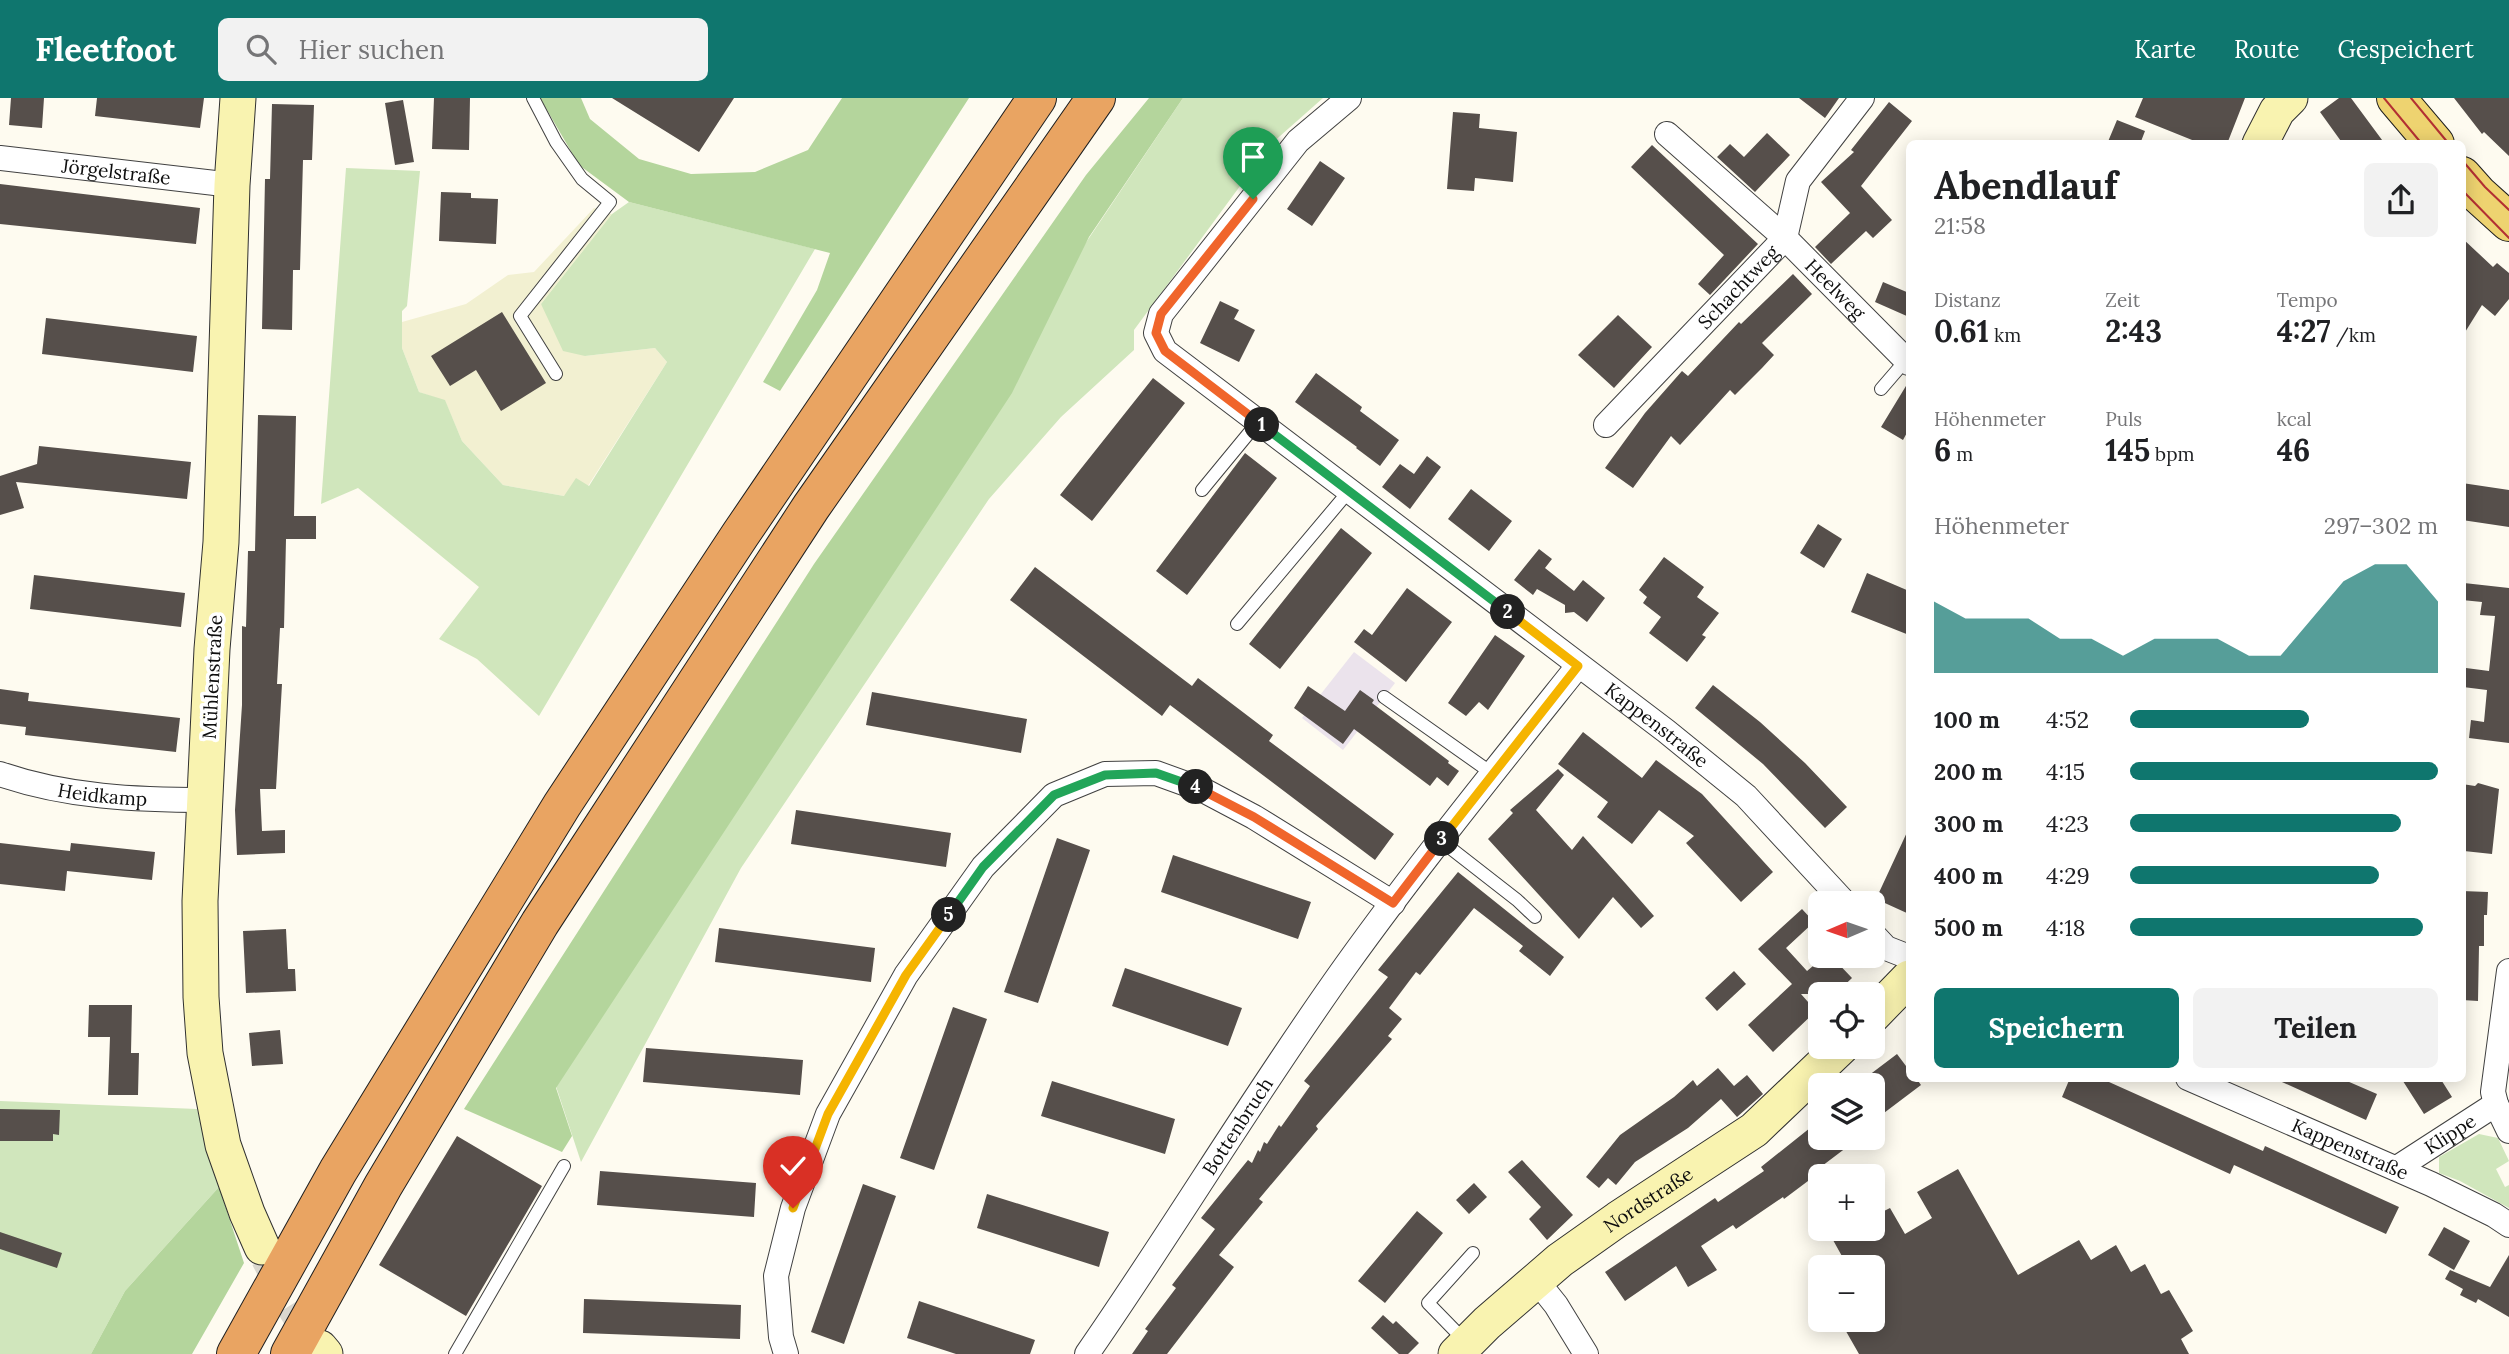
<!DOCTYPE html>
<html lang="de">
<meta charset="utf-8">
<style>
body{margin:0;font-family:Lora,serif;background:#f2f2f2;color:#202124;height:100vh;display:flex;flex-direction:column;font-size:26px;white-space:nowrap}
*{box-sizing:border-box;margin:0}
p{font-size:23px;color:#757577}
.icon{flex:none;width:38px;height:38px;fill:none;stroke:currentColor;stroke-width:2;stroke-linecap:round;stroke-linejoin:round}
.map{position:relative;flex:1;overflow:hidden}
.details{position:absolute;left:1906px;top:42px;width:560px;height:942px;display:flex;flex-direction:column;background:#fff;border-radius:10px;box-shadow:0 4px 18px #0003}
.details>*{flex:none}
.needle{width:46px;rotate:268deg}
.fabs{position:absolute;left:1808px;top:793px;display:grid;gap:14px}
.fabs a{display:grid;place-items:center;width:77px;height:77px;border-radius:10px;background:#fff;box-shadow:0 4px 18px #0003;font-size:35px}
.pin{position:absolute;display:grid;place-items:center;width:60px;height:60px;color:#fff;margin:-72px -30px;border-radius:50% 50% 50% 0;rotate:-45deg;box-shadow:0 0 7px #0007}
.pin .icon{rotate:45deg}
.km{position:absolute;width:35px;height:35px;margin:-18px;border-radius:50%;background:#222;color:#fff;font-size:19px;line-height:35px;text-align:center}
.round{display:grid;place-items:center;flex:none;width:74px;height:74px;border-radius:10px;background:#f2f2f2}
.summary{display:flex;align-items:center;justify-content:space-between;height:119px;padding:0 28px}
h1{font-size:38px;font-weight:700;line-height:52px}
.metrics{display:grid;grid-template-columns:repeat(3,1fr);gap:10px;height:119px;padding:7px 28px}
.metrics div{display:grid;align-content:center}
.metrics b{font-size:30px;font-weight:700}
.metrics small{font-size:19px;font-weight:400}
.metrics p{font-size:19px}
.chart{height:196px;padding:14px 28px}
.chart p{display:flex;justify-content:space-between}
.chart svg{width:100%;height:126px;margin-top:7px;fill:#0f766e;opacity:.7}
.button{display:flex;gap:14px;margin-top:auto;padding:14px 28px}
.button a{flex:1;height:80px;border-radius:10px;background:#0f766e;color:#fff;font-size:28px;font-weight:700;line-height:80px;text-align:center}
.button a+a{background:#f2f2f2;color:#202124}
ul{padding:0 28px;list-style:none;font-size:23px}
li{display:grid;grid-template-columns:112px 84px 1fr;align-items:center;height:52px}
li i{height:18px;border-radius:9px;background:#0f766e}
header{display:flex;align-items:center;gap:42px;box-sizing:border-box;height:98px;padding:0 35px;background:#0f766e;color:#fff}
header strong{font-size:33px}
nav{display:flex;gap:38px;margin-inline-start:auto;font-size:24px}
.search{width:490px;height:63px;background:#f2f2f2;display:flex;align-items:center;gap:18px;box-sizing:border-box;padding:0 24px;border-radius:10px;color:#757577;font-size:26px}
.map>svg:first-child{display:block}
.industrial{fill:#ebe3ec}
.farmland{fill:#f2f0d1}
.green{fill:#d0e6bc}
.forest{fill:#b4d59c}
.building{fill:#564f4b}
.lines{fill:none;stroke-linecap:round;stroke-linejoin:round}
.secondary-tunnel{stroke:#dad7ce;stroke-width:35;stroke-dasharray:35 18;stroke-linecap:butt}
.lane-casing{stroke:#414141;stroke-width:14}
.street-casing{stroke:#414141;stroke-width:26}
.secondary-casing{stroke:#303030;stroke-width:37}
.primary-casing{stroke:#1f1f1f;stroke-width:40}
.highway-casing{stroke:#1f1f1f;stroke-width:40}
.lane{stroke:#fff;stroke-width:12}
.street{stroke:#fff;stroke-width:24}
.secondary{stroke:#f9f3b0;stroke-width:35}
.primary{stroke:#eed370;stroke-width:38}
.highway{stroke:#e9a462;stroke-width:38}
.tram{stroke:#b33033;stroke-width:2}
.split-1-casing{stroke:#fff;stroke-width:14}
.split-2-casing{stroke:#fff;stroke-width:14}
.split-3-casing{stroke:#fff;stroke-width:14}
.split-4-casing{stroke:#fff;stroke-width:14}
.split-5-casing{stroke:#fff;stroke-width:14}
.split-6-casing{stroke:#fff;stroke-width:14}
.split-1{stroke:#f0652b;stroke-width:9}
.split-2{stroke:#22a559;stroke-width:9}
.split-3{stroke:#f5b400;stroke-width:9}
.split-4{stroke:#f0652b;stroke-width:9}
.split-5{stroke:#22a559;stroke-width:9}
.split-6{stroke:#f5b400;stroke-width:9}
.labels{text-anchor:middle;stroke-width:7;stroke-linejoin:round;paint-order:stroke}
.street-label{font-size:19px;fill:#0e0e0e;stroke:#fff}
</style>
<header>
<strong>Fleetfoot</strong>
<div class="search"><svg class="icon" aria-label="search" viewBox="0 0 24 24"><circle cx="10" cy="10" r="6"/><path d="M15 15l6 6"/></svg>Hier suchen</div>
<nav><a>Karte</a><a>Route</a><a>Gespeichert</a></nav>
</header>
<div class="map">
<svg width="2509" height="1256" viewBox="0 0 2509 1256">
<rect width="100%" height="100%" fill="#fefbf0"/>
<path class="industrial" d="M1354,554L1395,585L1343,652L1302,620Z"/>
<path class="farmland" d="M594,110L612,116L541,206L585,258L655,250L667,264L588,388L564,398L503,387L462,343L445,303L419,294L402,250V224L466,206L508,177L534,174Z"/>
<path class="green" d="M1183,0H1323L1271,46L1134,232V252L1061,319L989,401L741,770L581,1064L544,952Z
M346,70L420,73L407,208L402,213V250L419,294L445,302L462,343L503,387L564,398L576,380L589,388L667,264L655,250L585,258L563,253L541,206L612,116L629,104L815,151L539,618L477,561L439,541L479,489L358,390L321,406Z
M0,1003L197,1011L219,1089L125,1193L91,1256H0Z
M2479,1036L2498,1040L2509,1063L2496,1071L2505,1089L2509,1087V1110L2460,1083L2439,1075V1059Z"/>
<path class="forest" d="M540,0H581L590,21L639,61L691,76L755,74L808,52L842,0H969L780,293L763,284L817,192L830,155L629,104L579,67Z
M1149,0H1183L1089,139L1012,295L556,990L572,1038L562,1054L464,1011L814,466L1086,77Z
M219,1089L244,1165L192,1256H91L125,1193Z"/>
<path class="building" d="M11,0H44L42,30L9,27Z
M97,0H204L200,30L95,18Z
M434,0H470L469,52L432,51Z
M612,0H734L699,54Z
M1799,0H1839L1825,20Z
M2143,0H2245L2227,46H2202L2135,19Z
M2339,0H2351L2385,46H2343L2320,14Z
M2454,0H2509V58L2484,34L2482,36Z
M403,2L414,64L395,67L385,5Z
M1889,4L1912,23L1861,88L1892,122L1873,140L1866,133L1831,166L1815,149L1850,115L1821,84L1854,54L1851,52Z
M272,6L314,7L312,62H303L300,172H293L292,232L262,231L265,81H270Z
M1453,14L1480,16L1479,30L1517,34L1513,84L1475,80L1474,93L1447,91Z
M2117,22L2145,33L2140,46H2107Z
M1767,35L1790,57L1755,94L1717,59L1730,46L1744,59Z
M1652,47L1758,146L1710,197L1698,186L1724,157L1631,69Z
M1320,63L1345,80L1312,128L1287,111Z
M0,86L200,110L196,146L0,126Z
M441,94L471,95V100L498,101L496,146L439,143Z
M2462,140L2493,169L2497,165L2509,175V201L2495,218L2482,207L2462,239Z
M1793,176L1812,196L1762,245L1774,257L1762,270L1735,297L1730,292L1680,347L1671,338L1633,390L1605,370L1645,315L1682,273L1688,278L1739,224L1741,226Z
M1883,184L1909,195V219L1875,204Z
M1220,203L1239,212L1234,221L1255,232L1239,264L1200,245Z
M502,214L546,285L501,313L476,272L450,288L431,258Z
M1618,217L1652,249L1614,290L1578,257Z
M46,220L197,238L193,274L42,256Z
M1316,275L1362,309L1360,313L1399,342L1380,368L1356,350L1357,349L1295,304Z
M1153,280L1185,305L1092,423L1060,397Z
M1909,283V331L1903,342L1881,329Z
M258,317L296,318L294,418H316V441H286L284,530H280L277,586H282L276,691H260L262,733L285,732V755L237,757L235,712L242,607V528L246,529L248,453H255Z
M39,348L191,364L187,401L16,384L24,410L0,417V378L37,366Z
M1245,355L1277,380L1187,497L1156,473Z
M1427,358L1441,369L1410,411L1382,389L1400,366L1414,376Z
M2462,385L2509,392V429L2462,422Z
M1471,391L1512,423L1489,453L1448,421Z
M1818,426L1842,441L1824,470L1800,455Z
M1341,430L1372,455L1280,571L1249,546Z
M1539,451L1552,461L1545,470L1574,493L1583,482L1605,500L1587,524L1574,514L1565,515V507L1537,491L1533,497L1514,482Z
M1664,459L1704,489L1697,499L1719,515L1702,537L1706,539L1687,564L1649,535L1661,519L1643,505L1647,499L1639,492Z
M1035,469L1192,588L1198,580L1273,637L1269,643L1394,736L1375,762L1170,607L1162,618L1010,502Z
M1867,475L1909,493V537L1851,514Z
M34,477L185,495L181,529L30,511Z
M2464,485L2509,490V645L2469,640L2471,622L2484,624L2487,592L2463,589L2466,570L2489,573L2495,518L2480,517L2482,504L2462,502Z
M1407,490L1452,524L1406,584L1354,544L1364,531L1372,537Z
M1495,537L1525,558L1488,612L1479,604L1466,618L1448,605Z
M1713,587L1760,624L1805,665L1847,709L1825,730L1763,666L1695,610Z
M1308,588L1345,613L1360,592L1374,602L1372,605L1449,663L1448,665L1459,673L1448,688L1437,679L1430,688L1354,631L1343,646L1294,610Z
M0,591L29,595L28,603L180,620L176,654L25,637L26,629L0,626Z
M872,594L1027,621L1021,655L866,627Z
M1583,634L1642,680L1656,662L1702,696L1773,774L1741,804L1686,745L1694,738L1659,712L1632,746L1597,719L1608,704L1558,666Z
M1558,671L1564,677L1536,712L1572,752L1583,738L1626,786L1654,818L1641,830L1613,799L1579,841L1488,741L1513,715L1510,712Z
M2478,685L2499,691L2492,756L2464,753L2465,748H2462V686L2475,688Z
M796,712L951,735L946,769L791,746Z
M1909,730V816L1876,801Z
M1057,740L1090,752L1038,905L1004,894Z
M0,745L70,753L71,745L155,754L152,782L67,773L65,793L0,786Z
M1173,757L1311,804L1298,841L1161,794Z
M1458,774L1564,859L1550,878L1519,853L1523,848L1474,810L1420,877L1416,874L1389,910L1402,921L1388,938L1392,941L1316,1028L1318,1031L1259,1101L1263,1104L1219,1157L1234,1169L1167,1256H1132L1148,1233L1145,1231L1176,1190L1172,1187L1215,1131L1201,1120L1248,1062L1252,1065L1258,1052L1260,1054L1264,1044L1267,1046L1279,1027L1281,1029L1310,988L1304,983L1388,879L1378,872Z
M2462,793L2488,794L2487,817H2484V848H2479L2478,903L2462,902Z
M1802,811L1814,824L1786,850L1807,873L1825,858H1831L1852,880L1835,896H1801L1816,913L1773,954L1748,927L1792,886L1758,851Z
M719,830L875,850L871,884L715,864Z
M286,831L288,871H295L296,893L246,895L243,833Z
M1125,870L1242,910L1228,948L1112,908Z
M1734,873L1746,886L1717,913L1705,900Z
M89,907H132L131,955H139L138,997H108L110,939H88Z
M953,909L987,921L934,1072L900,1060Z
M280,932L283,966L252,968L249,935Z
M646,950L803,962L800,997L643,984Z
M1897,956L1909,972V980H1916L1921,987L1872,1024V987H1856Z
M1718,970L1734,988L1747,977L1763,996L1737,1019L1721,1001L1688,1030L1635,1064L1616,1087L1608,1080L1599,1090L1586,1079L1620,1037L1674,999L1693,982L1697,988Z
M2070,980H2111L2109,984L2263,1053L2265,1048L2399,1109L2386,1136L2234,1067L2230,1076L2062,999Z
M2273,980H2340L2377,996L2366,1022Z
M2401,980H2440L2452,999L2424,1016Z
M1052,983L1175,1021L1165,1056L1041,1018Z
M0,1011L60,1012L59,1037L53,1036V1043H0Z
M1820,1022V1040H1859L1822,1068L1824,1071L1784,1101L1783,1099L1736,1131L1733,1127L1701,1148L1717,1172L1688,1189L1676,1168L1625,1203L1605,1174L1715,1100L1718,1104L1764,1073L1761,1069Z
M457,1038L542,1088L466,1218L379,1167Z
M1522,1062L1573,1117L1547,1142L1529,1121L1541,1109L1508,1074Z
M1958,1071L2018,1177L2079,1142L2091,1162L2116,1147L2131,1174L2145,1166L2161,1196L2169,1192L2193,1233L2181,1241L2189,1256H1859L1843,1228L1855,1222H1872V1169H1848L1833,1142L1853,1130H1872V1119L1890,1110L1905,1136L1932,1120L1917,1094Z
M600,1073L756,1085L754,1119L597,1107Z
M1474,1085L1487,1099L1469,1116L1456,1102Z
M863,1086L896,1098L844,1246L811,1234Z
M987,1096L1109,1134L1099,1169L977,1130Z
M1417,1113L1443,1135L1385,1205L1358,1183Z
M2444,1129L2470,1143L2454,1172L2428,1157Z
M0,1134L62,1155L57,1170L0,1151Z
M2509,1157V1219L2478,1201L2476,1205L2460,1197L2463,1191L2445,1181L2450,1172L2490,1189Z
M584,1201L741,1207L740,1241L583,1235Z
M919,1203L1035,1242L1030,1256H956L907,1240Z
M1383,1217L1393,1226L1396,1223L1419,1245L1408,1256H1399L1371,1230Z"/>
<g class="lines">
<path class="secondary-tunnel" d="M268,1159L290,1202L320,1250"/>
<g class="lane-casing">
<path id="lane" d="M533,0L556,44L582,81L610,104L520,218L556,276
M1881,291L1906,262
M1202,392L1258,324
M1237,526L1349,393
M1384,599L1493,676
M1440,742L1517,802L1535,819
M1467,1245L1428,1205L1473,1155
M455,1256L564,1068"/>
</g>
<g class="street-casing">
<g id="street">
<path id="s1" d="M1349,0L1298,43L1161,216L1156,235L1165,253L1666,633L1746,698L1845,805"/>
<path id="s2" d="M1667,36L1785,140L1909,265"/>
<path id="s3" d="M0,60L232,87"/>
<path id="s4" d="M1606,327L1785,140L1798,83L1862,0"/>
<path id="s5" d="M0,676C67,699 136,702 207,702"/>
<path d="M1872,835L1886,850L1909,859"/>
<path d="M2509,873L2493,994L2496,1006L2509,1033"/>
<path id="s6" d="M2188,980L2431,1086L2494,1117L2509,1127"/>
<path id="s7" d="M2397,1070L2496,1006"/>
<path d="M1536,1182L1556,1207L1586,1256"/>
<path d="M786,1256L781,1239L776,1178L793,1110L828,1016L906,877L983,769L1054,697L1105,676L1156,675L1203,692L1254,719L1393,805"/>
<path id="s8" d="M1087,1256C1175,1129 1255,995 1345,869C1419,766 1499,667 1578,568"/>
</g>
</g>
<g class="secondary-casing">
<g id="secondary">
<path d="M238,0L232,87L221,444L212,551L200,803L201,899L205,955L223,1047L247,1115L262,1149"/>
<path d="M2260,46L2277,13L2290,0"/>
<path d="M1872,918L1909,880"/>
<path d="M320,1250L325,1256"/>
<path id="s9" d="M1456,1256L1487,1225L1560,1162L1618,1121L1754,1032L1842,948"/>
</g>
</g>
<g class="primary-casing">
<path id="primary" d="M2396,0L2435,46
M2462,78L2478,96L2509,124"/>
</g>
<g class="highway-casing">
<path id="highway" d="M236,1256L338,1073L562,707L740,437L1037,0
M290,1256L383,1088L540,825L811,409L1096,0"/>
</g>
<use href="#lane" class="lane"/>
<use href="#street" class="street"/>
<use href="#secondary" class="secondary"/>
<use href="#primary" class="primary"/>
<use href="#highway" class="highway"/>
<path class="tram" d="M2384,0L2422,46
M2411,0L2449,46
M2462,62L2485,89L2509,112
M2462,92L2509,140"/>
</g>
<g class="lines">
<g class="split-1-casing">
<path id="split-1" d="M1253,101L1161,216L1156,235L1165,253L1262,327"/>
</g>
<g class="split-2-casing">
<path id="split-2" d="M1262,327L1508,514"/>
</g>
<g class="split-3-casing">
<path id="split-3" d="M1442,741L1578,568L1508,514"/>
</g>
<g class="split-4-casing">
<path id="split-4" d="M1196,689L1254,719L1393,805L1442,741"/>
</g>
<g class="split-5-casing">
<path id="split-5" d="M949,817L983,769L1054,697L1105,677L1156,675L1196,689"/>
</g>
<g class="split-6-casing">
<path id="split-6" d="M793,1110L828,1016L906,877L949,817"/>
</g>
<use href="#split-1" class="split-1"/>
<use href="#split-2" class="split-2"/>
<use href="#split-3" class="split-3"/>
<use href="#split-4" class="split-4"/>
<use href="#split-5" class="split-5"/>
<use href="#split-6" class="split-6"/>
</g>
<g class="labels">
<g class="street-label">
<text dy="7" stroke="none"><textPath href="#s3" startOffset="117">Jörgelstraße</textPath></text>
<text dy="7" stroke="none"><textPath href="#s4" startOffset="191">Schachtweg</textPath></text>
<text dy="7" stroke="none"><textPath href="#s2" startOffset="229">Heelweg</textPath></text>
<text transform="translate(212 579) rotate(-87)" y="7">Mühlenstraße</text>
<text dy="7" stroke="none"><textPath href="#s1" startOffset="945">Kappenstraße</textPath></text>
<text dy="7" stroke="none"><textPath href="#s5" startOffset="105">Heidkamp</textPath></text>
<text dy="7" stroke="none"><textPath href="#s8" startOffset="273">Bottenbruch</textPath></text>
<text dy="7" stroke="none"><textPath href="#s7" startOffset="63">Klippe</textPath></text>
<text dy="7" stroke="none"><textPath href="#s6" startOffset="177">Kappenstraße</textPath></text>
<text dy="7" stroke="none"><textPath href="#s9" startOffset="247">Nordstraße</textPath></text>
</g>
</g>
</svg>
<div class="fabs">
<a><svg class="needle" viewBox="-14 -14 28 28"><path d="M0-13l5 13h-10z" fill="#e53935"/><path d="M0 13l5-13h-10z" fill="#757577"/></svg></a>
<a><svg class="icon" aria-label="locate" viewBox="0 0 24 24"><circle cx="12" cy="12" r="6"/><path d="M12 2v4M12 18v4M2 12h4M18 12h4"/></svg></a>
<a><svg class="icon" aria-label="layers" viewBox="0 0 24 24"><path d="M12 4l9 5-9 5-9-5zM3 14l9 5 9-5"/></svg></a>
<a>+</a>
<a>−</a>
</div>
<div class="pin" style="left:1253px;top:101px;background:#1e9e55"><svg class="icon" aria-label="arrive" viewBox="0 0 24 24"><path d="M6 21V4h12l-3 4 3 4H6"/></svg></div>
<div class="pin" style="left:793px;top:1110px;background:#d93025"><svg class="icon" aria-label="check" viewBox="0 0 24 24"><path d="M5 12l5 5 9-10"/></svg></div>
<b class="km" style="left:1262px;top:327px">1</b>
<b class="km" style="left:1508px;top:514px">2</b>
<b class="km" style="left:1442px;top:741px">3</b>
<b class="km" style="left:1196px;top:689px">4</b>
<b class="km" style="left:949px;top:817px">5</b>
<section class="details">
<div class="summary"><div><h1>Abendlauf</h1><p>21:58</p></div><a class="round"><svg class="icon" aria-label="share" viewBox="0 0 24 24"><path d="M12 15V3M7 8l5-5 5 5M5 13v7h14v-7"/></svg></a></div>
<div class="metrics">
<div><p>Distanz</p><b>0.61<small> km</small></b></div>
<div><p>Zeit</p><b>2:43</b></div>
<div><p>Tempo</p><b>4:27<small> /km</small></b></div>
</div>
<div class="metrics">
<div><p>Höhenmeter</p><b>6<small> m</small></b></div>
<div><p>Puls</p><b>145<small> bpm</small></b></div>
<div><p>kcal</p><b>46</b></div>
</div>
<div class="chart"><p><span>Höhenmeter</span>297–302 m</p>
<svg viewBox="0 0 160 44" preserveAspectRatio="none"><path d="M0 44V19L10 25L20 25L30 25L40 32L50 32L60 38L70 32L80 32L90 32L100 38L110 38L120 25L130 12L140 6L150 6L160 19V44z"/></svg>
</div>
<ul>
<li><b>100 m</b>4:52<i style="width:58%"></i></li>
<li><b>200 m</b>4:15<i style="width:100%"></i></li>
<li><b>300 m</b>4:23<i style="width:88%"></i></li>
<li><b>400 m</b>4:29<i style="width:81%"></i></li>
<li><b>500 m</b>4:18<i style="width:95%"></i></li>
</ul>
<div class="button"><a>Speichern</a><a>Teilen</a></div>
</section>
</div>
